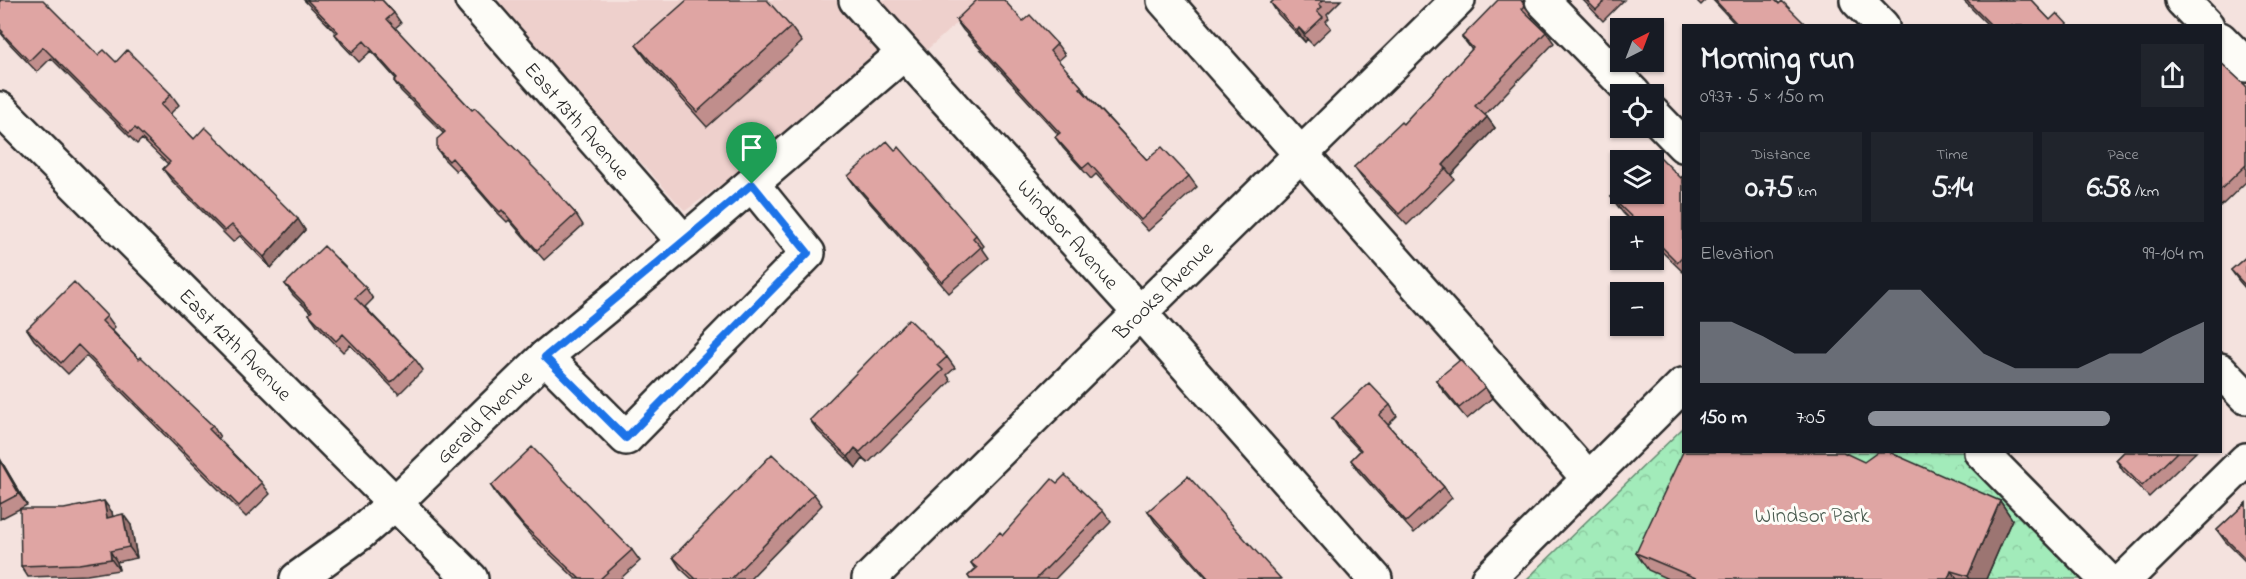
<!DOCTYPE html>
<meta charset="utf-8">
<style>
body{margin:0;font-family:"Indie Flower",sans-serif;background:#20242c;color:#f1f3f6;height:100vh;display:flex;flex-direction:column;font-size:22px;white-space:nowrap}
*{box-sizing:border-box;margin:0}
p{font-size:20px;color:#9ea1a6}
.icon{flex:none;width:33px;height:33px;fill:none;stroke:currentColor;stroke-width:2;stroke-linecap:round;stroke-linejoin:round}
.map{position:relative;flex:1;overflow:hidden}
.details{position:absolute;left:1682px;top:24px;width:540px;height:429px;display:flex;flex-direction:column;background:#171b24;border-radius:0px;box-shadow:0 2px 4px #0004}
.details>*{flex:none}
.needle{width:39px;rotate:42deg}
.controls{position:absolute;left:1610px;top:18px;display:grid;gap:12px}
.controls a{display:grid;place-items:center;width:54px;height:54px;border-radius:0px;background:#171b24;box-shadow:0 2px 4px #0004;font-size:30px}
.pin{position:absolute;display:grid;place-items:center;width:51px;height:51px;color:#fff;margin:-62px -26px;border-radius:50% 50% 50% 0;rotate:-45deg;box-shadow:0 0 6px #0007}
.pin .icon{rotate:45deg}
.round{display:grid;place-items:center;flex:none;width:63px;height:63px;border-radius:0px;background:#20242c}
.summary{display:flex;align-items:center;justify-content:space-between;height:102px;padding:0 18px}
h1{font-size:33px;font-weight:700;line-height:45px}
.stats{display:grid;grid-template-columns:repeat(3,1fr);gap:9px;height:102px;padding:6px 18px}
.stats div{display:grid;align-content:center;border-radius:0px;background:#20242c;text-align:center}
.stats b{font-size:30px;font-weight:700}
.stats small{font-size:16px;font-weight:400}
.stats p{font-size:16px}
.chart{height:168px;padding:12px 18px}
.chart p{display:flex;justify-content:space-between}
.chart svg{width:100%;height:108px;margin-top:6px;fill:#8c9099;opacity:.7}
ul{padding:0 18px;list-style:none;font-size:20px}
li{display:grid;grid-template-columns:96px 72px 1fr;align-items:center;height:45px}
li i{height:15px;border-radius:8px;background:#8c9099}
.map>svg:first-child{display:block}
.built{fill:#eed0cc}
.park{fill:url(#park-crowns);stroke:#668b72;stroke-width:1.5}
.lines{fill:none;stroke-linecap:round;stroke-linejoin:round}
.minor-casing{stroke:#2b2b2b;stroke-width:38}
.minor{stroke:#fdfcf7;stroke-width:33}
.wall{fill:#c08e8c;stroke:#2b2b2b;stroke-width:1.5}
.shaded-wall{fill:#9c7472;stroke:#2b2b2b;stroke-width:1.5}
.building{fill:#dfa5a3;stroke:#2b2b2b;stroke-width:1.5}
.route-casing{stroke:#fff;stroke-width:12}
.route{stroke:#1a73e8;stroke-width:8}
.labels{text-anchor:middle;stroke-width:6;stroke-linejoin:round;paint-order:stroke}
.street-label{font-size:21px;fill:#2b2b2b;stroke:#fdfcf7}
.park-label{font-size:21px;fill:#495b4f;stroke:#fdfcf7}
</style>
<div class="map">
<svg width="2246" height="579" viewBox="0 0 2246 579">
<defs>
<pattern id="park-crowns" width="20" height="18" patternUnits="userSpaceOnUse" patternTransform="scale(1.5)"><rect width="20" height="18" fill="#a2ebba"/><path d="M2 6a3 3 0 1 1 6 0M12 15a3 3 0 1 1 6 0" fill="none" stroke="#8ccaa0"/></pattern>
</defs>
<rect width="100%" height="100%" fill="#f4e2de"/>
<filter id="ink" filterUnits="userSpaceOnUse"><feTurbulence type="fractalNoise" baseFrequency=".0167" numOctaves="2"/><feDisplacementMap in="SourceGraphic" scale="12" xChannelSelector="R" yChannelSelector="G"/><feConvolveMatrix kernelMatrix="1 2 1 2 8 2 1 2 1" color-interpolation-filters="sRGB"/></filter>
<g filter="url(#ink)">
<path class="built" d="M501,0H983L913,62L892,60L685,211L497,3Z"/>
<path class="park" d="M1683,428V452H1969L2094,579H1527Z"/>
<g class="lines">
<g class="minor-casing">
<g id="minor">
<path id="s1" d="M472,0L684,242"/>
<path id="s2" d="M856,0L1140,313L1375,579"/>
<path d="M1164,0L1589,479"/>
<path d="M1542,0L1634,94"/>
<path d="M1857,0L1882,26"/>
<path d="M2182,0L2207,26"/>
<path d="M2220,39L2246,65"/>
<path id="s3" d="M0,109L471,579"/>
<path d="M1653,114L1683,145"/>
<path d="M545,357L626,438L808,253L752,184"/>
<path d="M2220,370L2246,397"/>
<path d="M1981,452L2106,579"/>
<path id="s4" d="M297,579L359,534L395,503L545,357L684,242L903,54"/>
<path id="s5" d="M869,579L1458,0"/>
<path d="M1488,579L1683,385"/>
<path d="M2125,579L2246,460"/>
</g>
</g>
<use href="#minor" class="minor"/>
</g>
<path class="wall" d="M0,0L98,55L116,62L171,94L179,105L170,114L194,139L305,230L271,268L240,236L233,242L171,180L163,169L168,164L142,139L137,144L51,58L37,72L10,44L0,32Z
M304,0H382L394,13L401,23L395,28L472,110L576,214L583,225L544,260L509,220L507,222L498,213L459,168L456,171L444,159L437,149L443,133L401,91L394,81L396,79L371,51L359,62L342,44L335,34L336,33Z
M1274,0H1341L1327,14L1329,18L1326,21L1331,28L1313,45L1307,39L1305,42L1278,14L1271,3Z
M1524,0V5L1533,17L1532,18L1546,32L1554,43L1485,115L1495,128L1451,175L1454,179L1407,225L1362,178L1354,167L1403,124L1472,50L1462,37Z
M1583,0H1624L1603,21Z
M1696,0H1706L1701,5Z
M1713,0H1775L1807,26H1737Z
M1963,0H2031L2050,20L2069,26H1989Z
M956,20L1023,21L1057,44L1065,55L1058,61L1081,86L1089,97L1147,160L1189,176L1197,187L1148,231L1096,174L1091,179L1063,148L1055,137L1058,134L963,30Z
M791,27L802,42L707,127L647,60L636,45Z
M2220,62L2246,86V182L2220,207Z
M848,176L976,235L984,246L982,248L989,258L949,293L856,187Z
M1683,176V272L1653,243V226H1636L1623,213L1611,197L1681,178Z
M2246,257V289L2239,281L2231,270Z
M285,284L366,288L373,299L365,307L415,359L423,370L399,394L350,345L343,352L317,325L309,314L310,312L293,295Z
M107,316L115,327L112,330L139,359L213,426L220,437L218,439L262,483L270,494L246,517L86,356L68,374L34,340L27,329Z
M947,357L955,368L947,375L951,381L868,463L863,459L856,468L818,431L810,420Z
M1436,380L1485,387L1492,398L1467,419L1443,391Z
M1390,405L1397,416L1388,425L1444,487L1452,498L1414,533L1358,471L1351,460L1360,451L1339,429L1332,418Z
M2124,452H2196L2149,497L2123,471L2116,460Z
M0,459L27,505L0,519Z
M1864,462L2000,501L2012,519L1986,579H1668L1648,570L1636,553Z
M1057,483L1103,511L1111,522L1055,579H970L968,576L975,569L971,563L1003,535Z
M491,486L632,550L640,561L620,579H576L531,536L498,497Z
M814,494L822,505L750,579H692L680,568L673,557Z
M2246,503V562L2225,541L2217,530Z
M1148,511L1281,579H1207L1155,522Z
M112,512V516L131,525L137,558L117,562L119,570L87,575L28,577L21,566Z"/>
<path class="shaded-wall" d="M1299,28L1307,39L1305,42L1297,31Z
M1487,117L1495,128L1451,175L1443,165Z
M298,219L305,230L271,268L264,257Z
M855,448L863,459L856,468L848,457Z
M0,459L27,505L19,494L0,461Z
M104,501L112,512L115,528L107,518Z
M2000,501L2012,519L1986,579H1970L1968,576Z
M123,514L131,525L137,558L129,547Z
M110,551L117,562L119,570L111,559Z
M1951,571L1957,579H1948Z"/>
<path class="building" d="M0,0H43L98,55L104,50L116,62L127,50L171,94L161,105L194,139L205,127L298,219L264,257L232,225L225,231L163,169L170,162L135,128L129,133L43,47L29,61L2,33L3,32L0,29Z
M307,0H382L394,13L387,19L472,110L475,108L539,173L576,214L537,250L502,210L500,212L491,203L452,158L449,161L437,149V139L445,132L394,81L397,78L364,41L352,52L335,34L338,32Z
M687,0H767L791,27L697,112L636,45Z
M977,0H1004L1023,21L1030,15L1057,44L1050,51L1081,86L1080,88L1147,160L1162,147L1189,176L1141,220L1089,163L1083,168L1055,137L1060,133L956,20Z
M1274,0H1323L1319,4L1322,7L1317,11L1323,17L1305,34L1299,28L1297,31L1271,3Z
M1498,0H1521L1525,6L1522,9L1546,32L1475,106L1487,117L1443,165L1446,168L1399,214L1354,167L1401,122L1403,124L1473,48L1462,37Z
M1586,0H1606L1596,10Z
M1715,0H1775L1779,4L1782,1L1807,26H1739Z
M1966,0H2031L2050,20L2057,13L2069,26H1992Z
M2220,62L2246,86V165L2220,190Z
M887,141L895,150L899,147L976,235L973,238L981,247L942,282L848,176Z
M1655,152L1681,178L1683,176V256L1677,262L1653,238V226H1641L1611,197L1620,188V194H1653V160H1647Z
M324,246L366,288L355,298L415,359L391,383L343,334L336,341L309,314L312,311L285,284Z
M2246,257V286L2231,270Z
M74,282L107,316L102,321L139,359L141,357L213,426L209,429L262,483L239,506L78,345L61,363L27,329Z
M909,319L947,357L938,365L943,370L860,452L855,448L848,457L810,420Z
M1460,360L1485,387L1459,408L1436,380Z
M1369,383L1390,405L1379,415L1444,487L1406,522L1351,460L1361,450L1332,418Z
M532,447L632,550L600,579H580L523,525L491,486Z
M1683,452H1843L1864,462L1878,452H1889L2000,501L1968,576L1951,571L1948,579H1698L1636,553Z
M2124,452H2177L2142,486L2116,460Z
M772,454L814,494L731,579H696L673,557Z
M0,461L19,494L0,504Z
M1065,475L1103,511L1036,579H970L968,576L977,568L971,563L1000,532L1003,535L1052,479L1057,483Z
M1188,476L1281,579H1209L1148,511Z
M104,501L107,518L123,514L129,547L110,551L111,559L79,564L21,566L20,509H64Z
M2246,503V559L2217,530Z"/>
</g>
<g class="lines" filter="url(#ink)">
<g class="route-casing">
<path id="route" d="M752,184L808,253L626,438L545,357Z"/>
</g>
<use href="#route" class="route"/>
</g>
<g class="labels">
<g class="street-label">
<text dy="7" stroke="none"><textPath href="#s1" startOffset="160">East 13th Avenue</textPath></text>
<text dy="7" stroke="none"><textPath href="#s2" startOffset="316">Windsor Avenue</textPath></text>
<text dy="7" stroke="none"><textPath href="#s5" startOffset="412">Brooks Avenue</textPath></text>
<text dy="7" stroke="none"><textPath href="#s3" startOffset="333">East 12th Avenue</textPath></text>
<text dy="7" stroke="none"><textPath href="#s4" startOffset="248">Gerald Avenue</textPath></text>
</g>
<g class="park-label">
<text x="1812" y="522">Windsor Park</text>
</g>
</g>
</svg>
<div class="controls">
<a><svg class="needle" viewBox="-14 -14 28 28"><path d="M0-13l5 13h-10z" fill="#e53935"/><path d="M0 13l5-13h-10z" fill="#9ea1a6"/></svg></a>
<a><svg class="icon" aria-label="locate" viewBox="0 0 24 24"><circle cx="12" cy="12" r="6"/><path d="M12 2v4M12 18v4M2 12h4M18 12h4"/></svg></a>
<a><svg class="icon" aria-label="layers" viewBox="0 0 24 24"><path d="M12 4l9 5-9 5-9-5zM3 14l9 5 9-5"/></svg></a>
<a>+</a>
<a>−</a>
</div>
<div class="pin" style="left:752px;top:184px;background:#1e9e55"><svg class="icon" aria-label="arrive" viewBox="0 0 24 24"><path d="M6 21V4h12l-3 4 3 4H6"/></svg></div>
<section class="details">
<div class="summary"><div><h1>Morning run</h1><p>09:37 · 5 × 150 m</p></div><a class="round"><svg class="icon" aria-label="share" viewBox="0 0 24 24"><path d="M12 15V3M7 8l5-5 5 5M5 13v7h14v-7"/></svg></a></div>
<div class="stats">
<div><p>Distance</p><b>0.75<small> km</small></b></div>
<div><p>Time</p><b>5:14</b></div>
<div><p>Pace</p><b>6:58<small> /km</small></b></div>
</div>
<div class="chart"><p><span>Elevation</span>99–104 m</p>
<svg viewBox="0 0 160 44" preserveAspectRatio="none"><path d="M0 44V19L10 19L20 25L30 32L40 32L50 19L60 6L70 6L80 19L90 32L100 38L110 38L120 38L130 32L140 32L150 25L160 19V44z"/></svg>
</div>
<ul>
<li><b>150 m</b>7:05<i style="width:72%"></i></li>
</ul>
</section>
</div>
